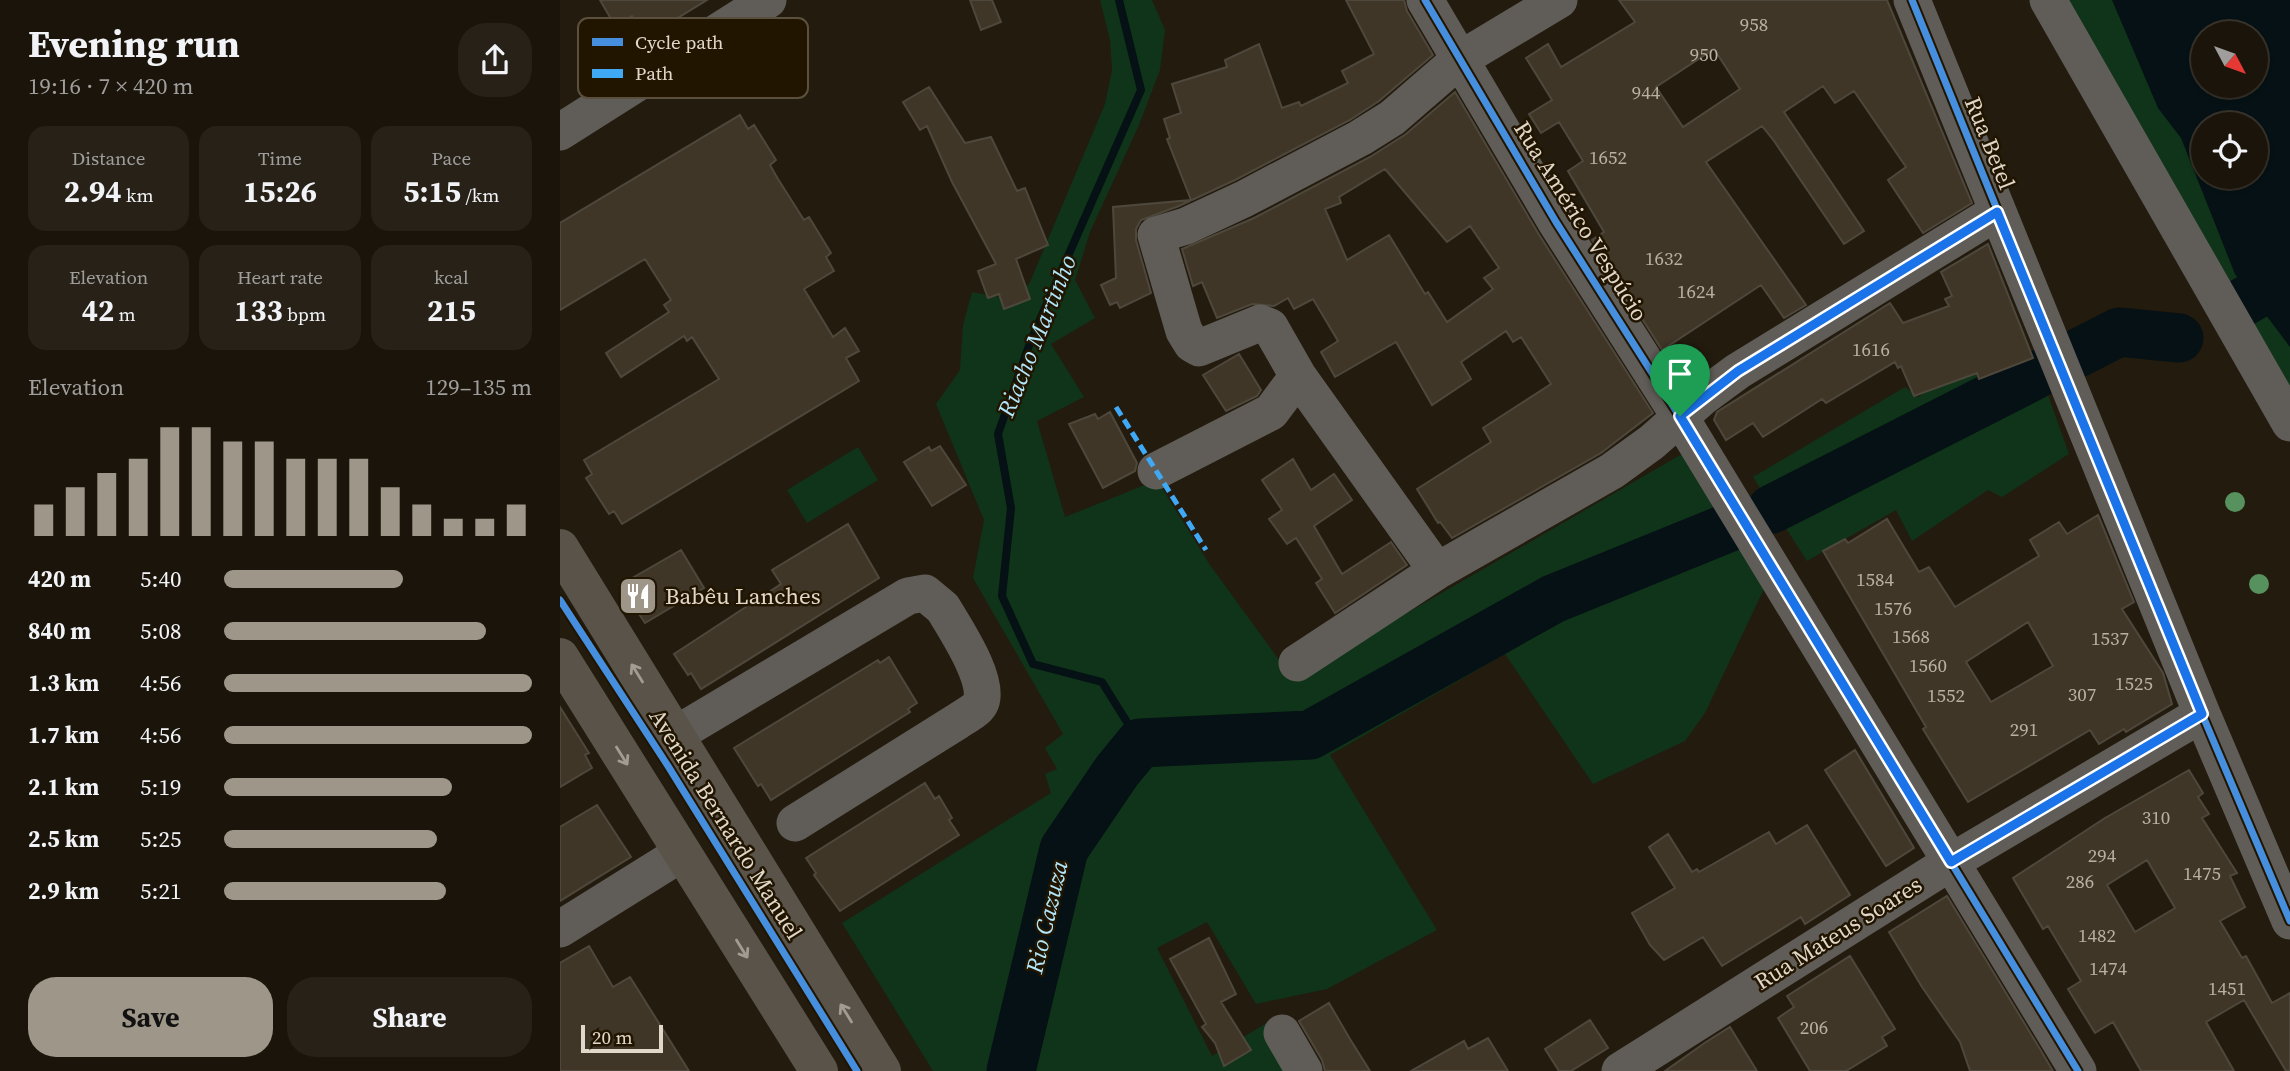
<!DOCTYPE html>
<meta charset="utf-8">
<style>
body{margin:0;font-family:"Source Serif 4",serif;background:#272118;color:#f1f3f6;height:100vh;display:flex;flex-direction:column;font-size:26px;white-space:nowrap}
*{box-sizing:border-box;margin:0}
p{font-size:23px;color:#9f9e9c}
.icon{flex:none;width:38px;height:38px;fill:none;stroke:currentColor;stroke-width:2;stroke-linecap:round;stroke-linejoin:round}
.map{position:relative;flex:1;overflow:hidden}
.sheet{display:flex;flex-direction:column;background:#1a140a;width:560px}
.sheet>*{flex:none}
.needle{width:46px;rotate:131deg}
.tools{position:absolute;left:1631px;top:21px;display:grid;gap:14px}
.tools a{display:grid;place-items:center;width:77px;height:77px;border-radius:50%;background:#1a140a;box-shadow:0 2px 5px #0004,0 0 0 2px #38332b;font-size:35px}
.scale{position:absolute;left:21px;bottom:18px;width:82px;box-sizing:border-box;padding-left:7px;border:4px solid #e1d8ca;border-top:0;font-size:19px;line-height:24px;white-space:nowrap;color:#e1d8ca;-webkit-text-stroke:5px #211500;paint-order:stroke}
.pin{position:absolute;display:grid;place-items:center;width:60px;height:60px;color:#fff;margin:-72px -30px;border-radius:50% 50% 50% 0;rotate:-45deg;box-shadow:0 0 7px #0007}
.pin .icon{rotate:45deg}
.round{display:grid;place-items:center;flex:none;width:74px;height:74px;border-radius:28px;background:#272118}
.overview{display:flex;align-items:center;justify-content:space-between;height:119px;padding:0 28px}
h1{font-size:38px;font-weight:700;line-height:52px}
.figures{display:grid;grid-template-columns:repeat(3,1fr);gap:10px;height:119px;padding:7px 28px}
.figures div{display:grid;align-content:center;border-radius:18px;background:#272118;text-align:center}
.figures b{font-size:30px;font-weight:700}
.figures small{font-size:19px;font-weight:400}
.figures p{font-size:19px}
.chart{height:196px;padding:14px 28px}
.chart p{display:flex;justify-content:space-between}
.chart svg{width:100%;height:126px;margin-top:7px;stroke:#9e9688;stroke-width:6}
.button{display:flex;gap:14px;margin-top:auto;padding:14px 28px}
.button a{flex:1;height:80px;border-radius:28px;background:#9e9688;color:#111;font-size:28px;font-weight:700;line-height:80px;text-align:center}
.button a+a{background:#272118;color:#f1f3f6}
ul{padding:0 28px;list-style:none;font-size:23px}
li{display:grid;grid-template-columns:112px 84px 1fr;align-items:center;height:52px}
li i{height:18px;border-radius:9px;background:#9e9688}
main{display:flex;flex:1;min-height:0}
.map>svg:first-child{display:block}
.green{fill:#0f3419;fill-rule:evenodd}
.water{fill:#051114;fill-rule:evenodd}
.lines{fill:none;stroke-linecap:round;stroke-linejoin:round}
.stream{stroke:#051114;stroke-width:8}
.river{stroke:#051114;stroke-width:49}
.building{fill:#403627;stroke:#4e483c;stroke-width:2;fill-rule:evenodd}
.minor{stroke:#605d58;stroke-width:37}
.major{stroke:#59534a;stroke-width:38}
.quiet{stroke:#3fa9f5;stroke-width:5;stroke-dasharray:10 5;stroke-linecap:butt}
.cycleway-casing{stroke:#211500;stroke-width:11}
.cycleway{stroke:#468fdf;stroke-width:7}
.tree{fill:#57915e}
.oneway{stroke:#a49c90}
.route-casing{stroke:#fff;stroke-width:14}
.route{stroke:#1a73e8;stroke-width:9}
.labels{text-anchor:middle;stroke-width:5;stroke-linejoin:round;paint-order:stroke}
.number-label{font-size:19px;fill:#b9b0a1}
.street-label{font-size:23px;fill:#e1d8ca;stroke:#211500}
.poi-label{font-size:23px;fill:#e1d8ca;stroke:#211500;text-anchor:start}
.water-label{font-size:24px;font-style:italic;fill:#b1e6fb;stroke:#211500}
.key{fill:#211500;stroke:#5b503d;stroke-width:2}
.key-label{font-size:19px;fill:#e1d8ca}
</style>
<main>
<section class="sheet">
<div class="overview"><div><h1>Evening run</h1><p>19:16 · 7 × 420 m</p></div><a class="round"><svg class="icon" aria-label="share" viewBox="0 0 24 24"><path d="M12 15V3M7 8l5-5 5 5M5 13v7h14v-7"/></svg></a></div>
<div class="figures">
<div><p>Distance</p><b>2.94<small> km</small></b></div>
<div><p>Time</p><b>15:26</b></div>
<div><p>Pace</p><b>5:15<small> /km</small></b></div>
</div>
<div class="figures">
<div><p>Elevation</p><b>42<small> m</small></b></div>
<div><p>Heart rate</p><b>133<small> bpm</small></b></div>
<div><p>kcal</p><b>215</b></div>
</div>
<div class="chart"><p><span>Elevation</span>129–135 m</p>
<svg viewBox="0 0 160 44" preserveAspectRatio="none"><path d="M5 44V33M15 44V27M25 44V22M35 44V17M45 44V6M55 44V6M65 44V11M75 44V11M85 44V17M95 44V17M105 44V17M115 44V27M125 44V33M135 44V38M145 44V38M155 44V33"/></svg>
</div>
<ul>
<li><b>420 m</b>5:40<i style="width:58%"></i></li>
<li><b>840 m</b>5:08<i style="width:85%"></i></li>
<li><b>1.3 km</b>4:56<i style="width:100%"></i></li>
<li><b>1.7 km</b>4:56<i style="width:100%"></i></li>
<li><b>2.1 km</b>5:19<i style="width:74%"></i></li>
<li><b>2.5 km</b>5:25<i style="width:69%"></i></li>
<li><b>2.9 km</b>5:21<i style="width:72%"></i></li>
</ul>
<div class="button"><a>Save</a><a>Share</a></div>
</section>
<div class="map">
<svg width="1730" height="1071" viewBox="0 0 1730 1071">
<rect width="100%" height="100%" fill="#231b0e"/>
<path class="green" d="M540,0H592L605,30L600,70L579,125L530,232L515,280L535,318L491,344L524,397L477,421L505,517L597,480L650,565L733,679L1122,454L1204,589L1145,713L1125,741L1033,784L945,654L770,755L877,930L767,989L696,1004L647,922L597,948L652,1056L710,1021L739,1071H373L282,923L491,793L485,774L497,769L485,748L503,734L413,578L424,520L376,404L400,370L403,325L412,292L456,300L470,282L545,104L552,70L550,40Z
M1499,0H1730V400ZM1643,33H1696V86H1643ZM1643,124H1696V177H1643Z
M1475,358L1509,454L1442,497L1428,490L1352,541L1336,510L1247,561L1193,477L1345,387L1358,397L1401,371L1428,376Z
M298,447L318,480L247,523L227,490Z"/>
<path class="water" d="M1552,0H1730V347L1675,274L1621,138L1598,108ZM1643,33H1696V86H1643ZM1643,124H1696V177H1643Z"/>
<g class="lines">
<path class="stream" d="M559,0L581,90L471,340L438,434L451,508L442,596L473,664L542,682L580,743"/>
<path class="river" d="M1676,306L1730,275
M1518,353L1559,332L1619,338
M1212,509L1475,375
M451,1071L504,849L557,771L580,743L750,735L993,599L1170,527"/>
</g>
<path class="building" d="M40,0H147L85,38L72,16L55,26Z
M410,0H432L441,22L421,30Z
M786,0H844L847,11L873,55L819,101L790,120L675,180L619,206L581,220L576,229V240L591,293L560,308L557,302L550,305L541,285L556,278L553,207L631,200L607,139L610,138L604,119L621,113L612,84L667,67L665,60L699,44L722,108L739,102L741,106L788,83L782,71L814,54Z
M1059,0H1327L1412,203L1363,233L1328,180L1346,167L1294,91L1275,103L1263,86L1224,112L1304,231L1284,244L1214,141L1202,126L1146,162L1246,305L1224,318L1201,285L1102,350L1032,240L1044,232L1008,171L1023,161L999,122L981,133L969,114L992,100L966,58L988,44L1001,67L1075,22ZM1154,49L1180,89L1123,127L1096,87Z
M369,87L405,143L431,137L457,191L465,188L488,245L456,259L470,299L444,309L439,294L428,298L418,271L436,264L392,182L367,126L360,130L343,102Z
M895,92L978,233L1093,413L1041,453L892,538L880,522L878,523L857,489L931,442L923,428L991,384L961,337L953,342L946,331L901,362L911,379L872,405L836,342L775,377L761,352L778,341L753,299L734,309L728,298L714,306L692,304L657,318L642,282L633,286L622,249L694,218L810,157L846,134ZM825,169L887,242L910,226L939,268L924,278L933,289L887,322L868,292L865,294L829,235L787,260L765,209L781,203L779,197Z
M180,115L188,129L194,125L216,160L210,165L218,179L244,220L249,217L271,253L266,257L274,271L244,289L273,337L285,328L299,351L286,358L299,381L62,524L54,511L49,514L26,478L32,474L24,460L159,379L132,337L127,341L124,336L61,377L46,353L109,312L104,305L111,300L85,259L0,310V223Z
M1428,244L1473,358L1419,379L1417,373L1354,396L1341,366L1338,368L1335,362L1266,403L1262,399L1203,437L1193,423L1166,440L1154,420L1157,412L1330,303L1343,323L1389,306L1385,299L1392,296L1381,272Z
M679,354L701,390L697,396L666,411L643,375Z
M550,412L577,463L575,471L543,488L509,424L535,414L538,419Z
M380,446L406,485L372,506L344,462L369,447L371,451Z
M733,459L751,490L774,474L792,500L754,526L782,574L831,542L847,565L775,613L756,583L762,579L736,538L727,544L709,519L722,510L702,480Z
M1538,515L1574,602L1562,609L1603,673L1612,704L1566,732L1564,729L1539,744L1530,730L1408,802L1363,729L1366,727L1263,551L1285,539L1288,543L1327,519L1359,572L1369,567L1395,607L1479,556L1470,540L1499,522L1507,534ZM1468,622L1493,666L1431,702L1406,662Z
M288,524L319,578L141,689L131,673L128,675L114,654L221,584L212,570Z
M121,550L144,588L85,623L60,585Z
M329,657L357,703L348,709L350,712L211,800L201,784L198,786L174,748L318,660L320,663Z
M0,707L29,753L25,755L32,768L0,787Z
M1295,750L1354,848L1326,866L1265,770Z
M1629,770L1643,793L1638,797L1649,814L1642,818L1677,873L1670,876L1685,907L1660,921L1682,958L1686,956L1712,1003L1730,993V1071H1726L1684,1000L1646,1022L1674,1071H1581L1553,1022L1535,1033L1508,989L1521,981L1488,926L1483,929L1453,878L1545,818ZM1587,860L1615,908L1575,932L1547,885Z
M365,783L375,799L379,796L392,818L389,820L399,835L280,911L254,875L256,873L246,858Z
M37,805L71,857L0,901V827Z
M1247,825L1290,895L1245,924L1241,917L1162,966L1143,937L1104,960L1090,945L1072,913L1115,888L1089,847L1108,834L1132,872L1137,869L1139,872L1209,832L1216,844Z
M1387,896L1477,1044L1493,1071H1410L1400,1042L1362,987L1329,932Z
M649,938L676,994L661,1002L691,1050L664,1066L655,1043L642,1027L646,1024L610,959Z
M29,946L53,987L70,977L129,1071H0V963Z
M1290,956L1335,1029L1322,1037L1327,1046L1286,1071H1250L1218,1018L1234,1007L1227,996Z
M769,1003L790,1039L810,1071H765L762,1060L739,1021Z
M1030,1020L1048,1048L1011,1071H999L985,1049Z
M1170,1027L1197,1071H1105L1146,1042Z
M928,1038L948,1071H851L904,1041L908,1049Z"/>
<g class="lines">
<path class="minor" d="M865,0L996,222L1120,417L1518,1071
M1352,0L1642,714L1730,921
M1488,0L1730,423
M0,132L208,0
M596,471L711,412L738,376
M877,571L738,376L710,327L700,323L639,348L632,344L624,331L596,235L626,226L684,199L800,138L832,118L899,60L999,0
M737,663L877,571L1052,471L1092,442L1144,396L1178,371L1437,212
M115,735L348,596L365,593L383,608C394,627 432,683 420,704C416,711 405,716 398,721L235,823
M0,929L122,853
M722,1033L744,1071
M1060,1071L1391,862L1642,714"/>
<path class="major" d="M0,548L322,1071
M0,657L259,1071"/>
<path class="quiet" d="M556,407L646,550"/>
<g class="cycleway-casing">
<path id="cycleway" d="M865,0L996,222L1120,417L1518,1071
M1352,0L1642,714L1730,921
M0,600L108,766L297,1071"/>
</g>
<use href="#cycleway" class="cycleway"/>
</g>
<g class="tree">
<circle cx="1675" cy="502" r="10"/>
<circle cx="1699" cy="584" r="10"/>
</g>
<defs><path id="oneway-shaft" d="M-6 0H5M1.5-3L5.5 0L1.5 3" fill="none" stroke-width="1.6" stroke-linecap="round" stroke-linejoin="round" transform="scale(1.75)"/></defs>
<g class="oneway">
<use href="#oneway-shaft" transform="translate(77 673) rotate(-122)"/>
<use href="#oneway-shaft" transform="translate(62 756) rotate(58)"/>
<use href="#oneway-shaft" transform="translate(182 949) rotate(58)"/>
<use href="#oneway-shaft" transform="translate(286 1013) rotate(-122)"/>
</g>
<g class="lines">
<g class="route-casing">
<path id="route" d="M1437,212L1642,714L1391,862L1120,416L1178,371Z"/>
</g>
<use href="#route" class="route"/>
</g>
<defs>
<g id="restaurant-square" transform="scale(2.0125)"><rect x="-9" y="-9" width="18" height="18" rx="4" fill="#9e9688" stroke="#211500"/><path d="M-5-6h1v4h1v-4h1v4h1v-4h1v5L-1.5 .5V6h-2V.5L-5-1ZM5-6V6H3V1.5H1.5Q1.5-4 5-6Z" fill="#fff"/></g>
</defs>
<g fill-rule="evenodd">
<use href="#restaurant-square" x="78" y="596"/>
</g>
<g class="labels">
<g class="number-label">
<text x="1194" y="31">958</text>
<text x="1144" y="61">950</text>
<text x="1086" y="99">944</text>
<text x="1048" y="164">1652</text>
<text x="1104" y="265">1632</text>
<text x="1136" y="298">1624</text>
<text x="1311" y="356">1616</text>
<text x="1315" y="586">1584</text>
<text x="1333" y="615">1576</text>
<text x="1351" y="643">1568</text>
<text x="1550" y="645">1537</text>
<text x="1368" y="672">1560</text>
<text x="1574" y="690">1525</text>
<text x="1522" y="701">307</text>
<text x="1386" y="702">1552</text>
<text x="1464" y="736">291</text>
<text x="1596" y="824">310</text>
<text x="1542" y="862">294</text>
<text x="1642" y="880">1475</text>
<text x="1520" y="888">286</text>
<text x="1537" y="942">1482</text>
<text x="1548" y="975">1474</text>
<text x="1667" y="995">1451</text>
<text x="1254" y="1034">206</text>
</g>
<g class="street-label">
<text transform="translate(1430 143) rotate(68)" y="8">Rua Betel</text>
<text transform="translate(1021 221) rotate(58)" y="8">Rua Américo Vespúcio</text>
<text transform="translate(166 824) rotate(58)" y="8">Avenida Bernardo Manuel</text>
<text transform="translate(1278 933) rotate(-32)" y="8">Rua Mateus Soares</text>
</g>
<g class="poi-label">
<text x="105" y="604">Babêu Lanches</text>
</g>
<g class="water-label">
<text transform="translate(477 336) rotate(-68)" y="8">Riacho Martinho</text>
<text transform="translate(487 917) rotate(-77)" y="8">Rio Cazuza</text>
</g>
</g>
<rect x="18" y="18" width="230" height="80" rx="10" class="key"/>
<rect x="32" y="38" width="31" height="8" fill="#468fdf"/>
<rect x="32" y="69" width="31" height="9" fill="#3fa9f5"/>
<g class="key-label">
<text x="75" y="49">Cycle path</text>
<text x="75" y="80">Path</text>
</g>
</svg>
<div class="tools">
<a><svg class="needle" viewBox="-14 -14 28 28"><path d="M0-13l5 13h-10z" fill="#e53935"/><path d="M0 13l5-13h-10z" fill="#9f9e9c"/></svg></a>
<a><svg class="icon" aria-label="locate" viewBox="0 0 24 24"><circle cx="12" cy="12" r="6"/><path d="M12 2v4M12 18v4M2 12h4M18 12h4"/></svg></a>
</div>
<div class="scale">20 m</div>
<div class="pin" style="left:1120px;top:416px;background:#1e9e55"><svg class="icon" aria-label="arrive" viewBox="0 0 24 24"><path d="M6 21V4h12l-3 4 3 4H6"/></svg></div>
</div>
</main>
